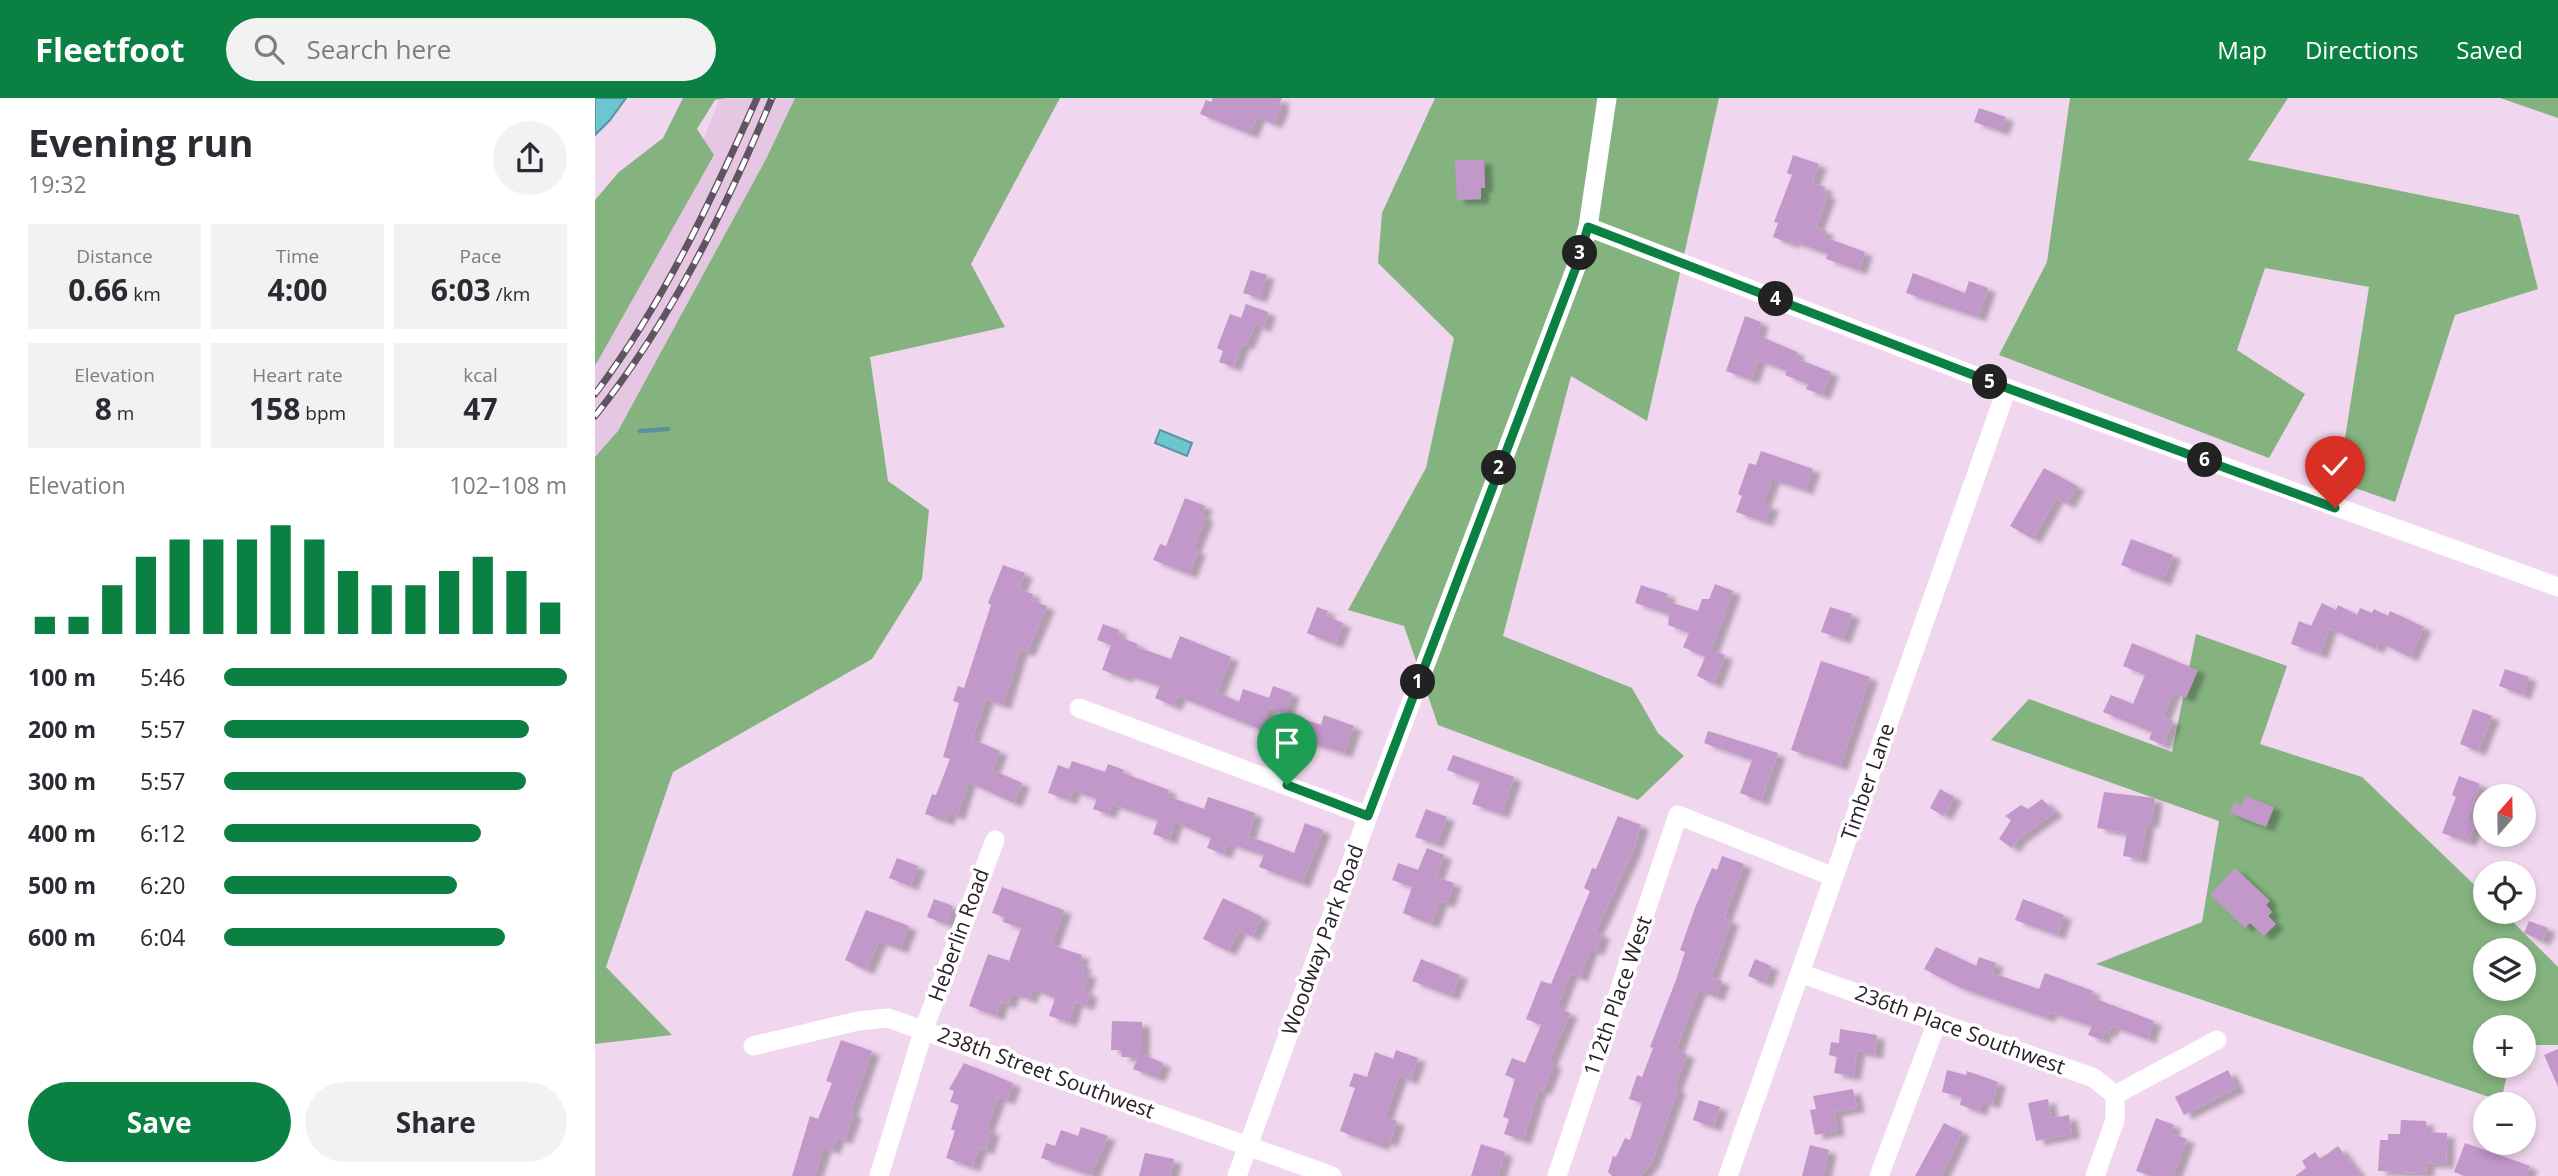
<!DOCTYPE html>
<meta charset="utf-8">
<style>
body{margin:0;font-family:"Open Sans",sans-serif;background:#f2f2f3;color:#2b2b33;height:100vh;display:flex;flex-direction:column;font-size:26px;white-space:nowrap}
*{box-sizing:border-box;margin:0}
p{font-size:23px;color:#7c7c81}
.icon{flex:none;width:38px;height:38px;fill:none;stroke:currentColor;stroke-width:2;stroke-linecap:round;stroke-linejoin:round}
.map{position:relative;flex:1;overflow:hidden}
.panel{display:flex;flex-direction:column;background:#fff;width:595px}
.panel>*{flex:none}
.needle{width:46px;rotate:20deg}
.buttons{position:absolute;left:1878px;top:686px;display:grid;gap:14px}
.buttons a{display:grid;place-items:center;width:63px;height:63px;border-radius:50%;background:#fff;box-shadow:0 4px 10px #0003;font-size:35px}
.pin{position:absolute;display:grid;place-items:center;width:60px;height:60px;color:#fff;margin:-72px -30px;border-radius:50% 50% 50% 0;rotate:-45deg;box-shadow:0 0 7px #0007}
.pin .icon{rotate:45deg}
.km{position:absolute;width:35px;height:35px;margin:-18px;border-radius:50%;background:#222;color:#fff;font-size:19px;line-height:35px;text-align:center}
.round{display:grid;place-items:center;flex:none;width:74px;height:74px;border-radius:37px;background:#f2f2f3}
.head{display:flex;align-items:center;justify-content:space-between;height:119px;padding:0 28px}
h1{font-size:38px;font-weight:700;line-height:52px}
.stats{display:grid;grid-template-columns:repeat(3,1fr);gap:10px;height:119px;padding:7px 28px}
.stats div{display:grid;align-content:center;border-radius:0px;background:#f2f2f3;text-align:center}
.stats b{font-size:30px;font-weight:700}
.stats small{font-size:19px;font-weight:400}
.stats p{font-size:19px}
.chart{height:196px;padding:14px 28px}
.chart p{display:flex;justify-content:space-between}
.chart svg{width:100%;height:126px;margin-top:7px;stroke:#0b8043;stroke-width:6}
.action{display:flex;gap:14px;margin-top:auto;padding:14px 28px}
.action a{flex:1;height:80px;border-radius:42px;background:#0b8043;color:#fff;font-size:28px;font-weight:700;line-height:80px;text-align:center}
.action a+a{background:#f2f2f3;color:#2b2b33}
ul{padding:0 28px;list-style:none;font-size:23px}
li{display:grid;grid-template-columns:112px 84px 1fr;align-items:center;height:52px}
li i{height:18px;border-radius:9px;background:#0b8043}
header{display:flex;align-items:center;gap:42px;box-sizing:border-box;height:98px;padding:0 35px;background:#0b8043;color:#fff}
header strong{font-size:33px}
nav{display:flex;gap:38px;margin-inline-start:auto;font-size:24px}
.search{width:490px;height:63px;background:#f2f2f3;display:flex;align-items:center;gap:18px;box-sizing:border-box;padding:0 24px;border-radius:38px;color:#7c7c81;font-size:26px}
main{display:flex;flex:1;min-height:0}
.map>svg:first-child{display:block}
.built{fill:#e5c7e4}
.forest{fill:#85b380;fill-rule:evenodd}
.water{fill:#6cc6d0;stroke:#58949e;stroke-width:2}
.lines{fill:none;stroke-linecap:round;stroke-linejoin:round}
.stream{stroke:#58949e;stroke-width:4.5}
.building{fill:#c297ca;filter:url(#shadow)}
.minor{stroke:#fff;stroke-width:19}
.rail-casing{stroke:#615361;stroke-width:7}
.rail{stroke:#fff;stroke-width:4.5;stroke-dasharray:13;stroke-linecap:butt}
.route-casing{stroke:#fff;stroke-width:14}
.route{stroke:#0b8043;stroke-width:9}
.labels{text-anchor:middle;stroke-width:7;stroke-linejoin:round;paint-order:stroke}
.street-label{font-size:21px;fill:#2a212a;stroke:#fff}
</style>
<header>
<strong>Fleetfoot</strong>
<div class="search"><svg class="icon" aria-label="search" viewBox="0 0 24 24"><circle cx="10" cy="10" r="6"/><path d="M15 15l6 6"/></svg>Search here</div>
<nav><a>Map</a><a>Directions</a><a>Saved</a></nav>
</header>
<main>
<section class="panel">
<div class="head"><div><h1>Evening run</h1><p>19:32</p></div><a class="round"><svg class="icon" aria-label="share" viewBox="0 0 24 24"><path d="M12 15V3M7 8l5-5 5 5M5 13v7h14v-7"/></svg></a></div>
<div class="stats">
<div><p>Distance</p><b>0.66<small> km</small></b></div>
<div><p>Time</p><b>4:00</b></div>
<div><p>Pace</p><b>6:03<small> /km</small></b></div>
</div>
<div class="stats">
<div><p>Elevation</p><b>8<small> m</small></b></div>
<div><p>Heart rate</p><b>158<small> bpm</small></b></div>
<div><p>kcal</p><b>47</b></div>
</div>
<div class="chart"><p><span>Elevation</span>102–108 m</p>
<svg viewBox="0 0 160 44" preserveAspectRatio="none"><path d="M5 44V38M15 44V38M25 44V27M35 44V17M45 44V11M55 44V11M65 44V11M75 44V6M85 44V11M95 44V22M105 44V27M115 44V27M125 44V22M135 44V17M145 44V22M155 44V33"/></svg>
</div>
<ul>
<li><b>100 m</b>5:46<i style="width:100%"></i></li>
<li><b>200 m</b>5:57<i style="width:89%"></i></li>
<li><b>300 m</b>5:57<i style="width:88%"></i></li>
<li><b>400 m</b>6:12<i style="width:75%"></i></li>
<li><b>500 m</b>6:20<i style="width:68%"></i></li>
<li><b>600 m</b>6:04<i style="width:82%"></i></li>
</ul>
<div class="action"><a>Save</a><a>Share</a></div>
</section>
<div class="map">
<svg width="1963" height="1078" viewBox="0 0 1963 1078">
<defs>
<filter id="shadow"><feDropShadow dx="8" dy="4.5" stdDeviation="2" flood-color="#0004"/></filter>
</defs>
<rect width="100%" height="100%" fill="#f0d6ef"/>
<path class="built" d="M125,0H200L171,61L54,281L23,333L0,359V271L20,222L79,113Z"/>
<path class="forest" d="M88,0H130L120,2L102,31L119,57L0,268V102L24,74L68,40Z
M200,0H465L376,166L410,229L275,259L293,383L334,412L327,481L277,561L78,674L11,869L77,937L0,946V359L23,333L171,61Z
M840,0H1124L1052,323L976,278L908,538L1037,590L1063,635L1089,658L1043,702L843,627L809,528L753,512L831,370L859,240L783,165L787,115Z
M1475,0H1693L1653,62L1924,117L1943,191L1860,217L1800,404L1743,384L1774,189L1670,170L1642,252L1710,296L1674,360L1404,257L1452,164Z
M1905,0H1963V20Z
M1601,536L1692,568L1665,646L1767,679L1890,797V814H1908L1963,869V947H1929L1928,929H1890V968H1914L1906,1003L1501,866L1607,824L1624,723L1396,642L1434,601L1577,654ZM1890,852H1928V891H1890Z"/>
<path class="water" d="M0,0H31L15,22L0,37Z
M565,332L597,345L592,358L560,345Z"/>
<g class="lines">
<path class="stream" d="M45,333L73,331"/>
</g>
<path class="building" d="M618,0H687L684,6L687,7L679,26L662,19L655,36L605,16L611,2L616,4Z
M1384,10L1411,19L1406,33L1379,24Z
M1198,57L1224,66L1217,85L1230,89L1228,95L1233,97L1221,129L1231,133L1229,139L1270,154L1264,172L1231,161L1233,156L1197,143L1196,146L1178,139L1183,125L1179,124L1197,77L1192,75Z
M860,62H889L890,90H886V101L862,102Z
M656,172L672,177L664,200L648,195Z
M1318,175L1370,195L1374,183L1393,190L1383,219L1311,195Z
M651,206L673,214L668,230L660,226L651,247L647,246L638,269L624,264L628,253L622,250L635,216L646,220Z
M1150,218L1166,224L1162,237L1202,254L1200,260L1236,274L1227,297L1211,291L1213,286L1190,277L1192,273L1163,262L1156,282L1131,273Z
M1166,353L1218,371L1210,392L1177,381L1168,406L1176,408L1170,424L1141,414L1147,398L1143,396L1154,365L1161,367Z
M1449,370L1482,388L1472,406L1461,400L1438,441L1415,428Z
M590,400L610,408L606,417L611,419L598,451L603,453L594,476L558,462L565,446L571,448Z
M1536,441L1578,457L1568,483L1526,467Z
M408,467L430,475L424,491L438,496L436,502L452,508L432,554L425,552L408,607L391,601L377,641L405,653L397,672L427,685L419,705L373,684L362,718L354,715L351,723L330,716L337,696L341,697L355,661L348,659L364,605L358,603L363,588L369,590L396,507L393,505Z
M1120,486L1138,493L1116,552L1130,557L1119,586L1102,578L1110,559L1088,549L1094,535L1073,527L1074,516L1040,505L1046,487L1073,496L1071,503L1103,513L1107,501H1114Z
M1727,505L1741,512L1743,507L1762,517L1765,510L1777,515L1779,511L1793,518L1795,513L1829,529L1815,559L1784,544L1781,551L1734,530L1725,556L1696,546L1704,523L1716,528Z
M722,509L733,513L731,518L748,525L740,546L712,535Z
M1235,509L1257,516L1248,541L1226,534Z
M508,526L524,532L522,538L543,546L542,549L576,561L585,538L636,559L622,594L644,604L648,591L674,600L678,588L697,595L690,616L674,610L667,632L583,598L579,608L560,600L565,588L532,576L530,580L507,572L516,547L502,542Z
M1537,545L1603,572L1591,600L1578,594L1568,619L1578,623L1568,647L1554,641L1557,634L1508,614L1516,597L1538,606L1550,577L1528,568Z
M1226,563L1275,579L1245,668L1196,652Z
M1910,571L1934,579L1928,597L1904,588Z
M1878,611L1897,618L1883,653L1865,646Z
M729,617L759,628L749,655L701,640L708,621L726,627Z
M1113,633L1183,655L1166,703L1145,695L1157,662L1109,645Z
M858,657L919,679L906,716L877,706L885,684L852,672Z
M477,663L510,674L513,666L529,672L528,675L574,692L572,698L609,711L613,699L660,715L653,738L699,755L710,725L728,732L707,785L664,769L669,757L633,745L629,756L612,750L616,740L580,724L574,742L558,736L563,722L517,706L513,716L498,711L502,701L478,692L474,702L453,695L463,667L474,671Z
M1864,678L1885,686L1872,723L1880,725L1873,744L1847,735L1861,699L1857,697Z
M1345,691L1359,699L1349,718L1335,710Z
M1509,694L1560,700L1556,725L1552,724L1545,761L1528,758L1532,735L1502,730Z
M1651,698L1679,709L1671,729L1635,715L1639,704L1647,707Z
M1447,701L1460,714L1424,740L1417,750L1404,741L1416,722L1410,718L1426,707L1433,711Z
M831,711L852,719L841,746L820,739Z
M1023,718L1046,727L1038,753L1000,834L1007,836L1001,853L995,851L985,879L975,876L962,910L975,915L954,964L959,966L948,993L944,991L928,1042L909,1036L914,1021L908,1019L920,981L910,977L917,960L930,965L946,927L931,921L946,883L956,886L995,793L989,790L997,770L1001,771Z
M832,750L849,757L841,779L859,785L852,805L845,803L836,826L808,815L817,789L797,782L803,765L823,772Z
M1127,758L1149,766L1129,820L1136,823L1116,879L1127,883L1121,899L1104,892L1094,916L1081,952L1092,956L1079,990L1083,991L1057,1064L1046,1078H1017L1013,1074L1018,1058L1021,1059L1030,1040L1035,1042L1047,1005L1034,1001L1042,977L1047,979L1058,950L1055,949L1081,882L1090,854L1085,852L1100,810L1117,770L1122,772Z
M302,760L323,768L315,788L294,780Z
M1640,770L1675,803L1671,807L1677,814L1673,818L1681,826L1669,838L1655,825L1650,830L1615,797Z
M407,789L469,812L456,847L487,857L484,866L489,867L487,874L494,876L488,893L495,895L491,908L480,904L474,924L454,918L460,900L438,891L434,901L417,895L413,906L406,904L401,918L374,908L393,856L414,863L426,830L408,824L409,819L397,815Z
M628,800L667,819L657,839L644,832L633,853L608,841Z
M339,801L358,808L351,826L332,819Z
M1428,801L1469,817L1462,837L1420,822Z
M271,812L314,828L305,851L284,843L271,872L250,862Z
M1934,823L1953,830L1947,843L1929,835Z
M1341,849L1381,868L1384,859L1401,865L1397,875L1444,891L1450,875L1498,893L1496,899L1559,923L1553,941L1517,928L1514,935L1510,933L1507,942L1493,937L1497,928L1454,914L1452,920L1366,890L1329,871Z
M826,861L865,877L856,898L817,883Z
M1160,861L1176,868L1170,885L1153,878Z
M517,923L547,924V956L568,965L562,980L538,971L543,959H527V952H516Z
M1245,931L1282,937L1280,956L1262,953L1258,978L1239,975L1242,959L1234,957L1236,944L1244,945Z
M246,942L277,953L255,1014L259,1016L249,1042L242,1039L237,1052L229,1049L219,1078H197L215,1018L223,1021L237,985L231,983Z
M1963,951V989L1949,957Z
M801,952L823,960L815,982L804,978L790,1019L802,1023L795,1044L788,1042L786,1048L745,1033L760,990L754,988L759,975L772,979L780,954L798,961Z
M369,965L418,985L412,1002L403,999L391,1031L397,1033L391,1052L384,1050L377,1069L351,1060L360,1033L356,1031L364,1007L355,1004L359,993L354,991Z
M1352,972L1371,977L1372,973L1403,984L1397,1006L1387,1003L1384,1013L1365,1007L1367,999L1347,994Z
M1633,972L1642,990L1589,1017L1580,999Z
M1258,991L1262,1010L1239,1014L1242,1033L1220,1037L1215,1012L1221,1011L1218,998Z
M1453,1001L1456,1020L1474,1017L1477,1036L1441,1043L1433,1005Z
M1104,1002L1125,1009L1118,1029L1098,1022Z
M1561,1020L1579,1027L1576,1035L1592,1041L1578,1078H1556L1541,1073Z
M1806,1022L1831,1023V1034L1852,1035L1851,1066L1832,1065L1831,1075L1783,1073L1785,1042H1793V1036H1805Z
M1349,1025L1367,1034L1346,1078H1320Z
M486,1029L513,1038L496,1077L446,1060L451,1045L460,1048L466,1032L483,1038Z
M1870,1045L1935,1068L1931,1078H1869L1859,1074Z
M886,1046L910,1054L903,1078H876Z
M1215,1047L1234,1052L1228,1078H1207Z
M1743,1048L1765,1078H1700L1711,1070L1707,1063L1720,1054L1725,1061Z
M550,1055L579,1061L575,1078H544Z"/>
<g class="lines">
<path class="minor" d="M993,129L1412,290L1963,489
M484,610L773,718
M1205,875L1499,980L1520,997
M158,948L263,923L293,920L737,1078
M284,1078L329,931L400,742
M642,1078L773,718L980,172L993,129L1012,0
M962,1078L1083,717L1239,779
M1133,1078L1412,290
M1284,1078L1342,924
M1500,1078L1520,1022V997L1622,942"/>
<g class="rail-casing">
<path id="rail" d="M0,296C68,206 116,103 162,0
M0,318C76,223 130,112 177,0"/>
</g>
<use href="#rail" class="rail"/>
</g>
<g class="lines">
<g class="route-casing">
<path id="route" d="M692,687L773,718L980,172L993,129L1412,290L1740,410"/>
</g>
<use href="#route" class="route"/>
</g>
<g class="labels">
<g class="street-label">
<text transform="translate(1273 684) rotate(-71)" y="7">Timber Lane</text>
<text transform="translate(364 837) rotate(-70)" y="7">Heberlin Road</text>
<text transform="translate(728 842) rotate(-70)" y="7">Woodway Park Road</text>
<text transform="translate(1023 898) rotate(-71)" y="7">112th Place West</text>
<text transform="translate(1365 932) rotate(20)" y="7">236th Place Southwest</text>
<text transform="translate(451 975) rotate(20)" y="7">238th Street Southwest</text>
</g>
</g>
</svg>
<div class="buttons">
<a><svg class="needle" viewBox="-14 -14 28 28"><path d="M0-13l5 13h-10z" fill="#e53935"/><path d="M0 13l5-13h-10z" fill="#7c7c81"/></svg></a>
<a><svg class="icon" aria-label="locate" viewBox="0 0 24 24"><circle cx="12" cy="12" r="6"/><path d="M12 2v4M12 18v4M2 12h4M18 12h4"/></svg></a>
<a><svg class="icon" aria-label="layers" viewBox="0 0 24 24"><path d="M12 4l9 5-9 5-9-5zM3 14l9 5 9-5"/></svg></a>
<a>+</a>
<a>−</a>
</div>
<div class="pin" style="left:692px;top:687px;background:#1e9e55"><svg class="icon" aria-label="arrive" viewBox="0 0 24 24"><path d="M6 21V4h12l-3 4 3 4H6"/></svg></div>
<div class="pin" style="left:1740px;top:410px;background:#d93025"><svg class="icon" aria-label="check" viewBox="0 0 24 24"><path d="M5 12l5 5 9-10"/></svg></div>
<b class="km" style="left:823px;top:584px">1</b>
<b class="km" style="left:904px;top:370px">2</b>
<b class="km" style="left:985px;top:155px">3</b>
<b class="km" style="left:1181px;top:201px">4</b>
<b class="km" style="left:1395px;top:284px">5</b>
<b class="km" style="left:1610px;top:362px">6</b>
</div>
</main>
